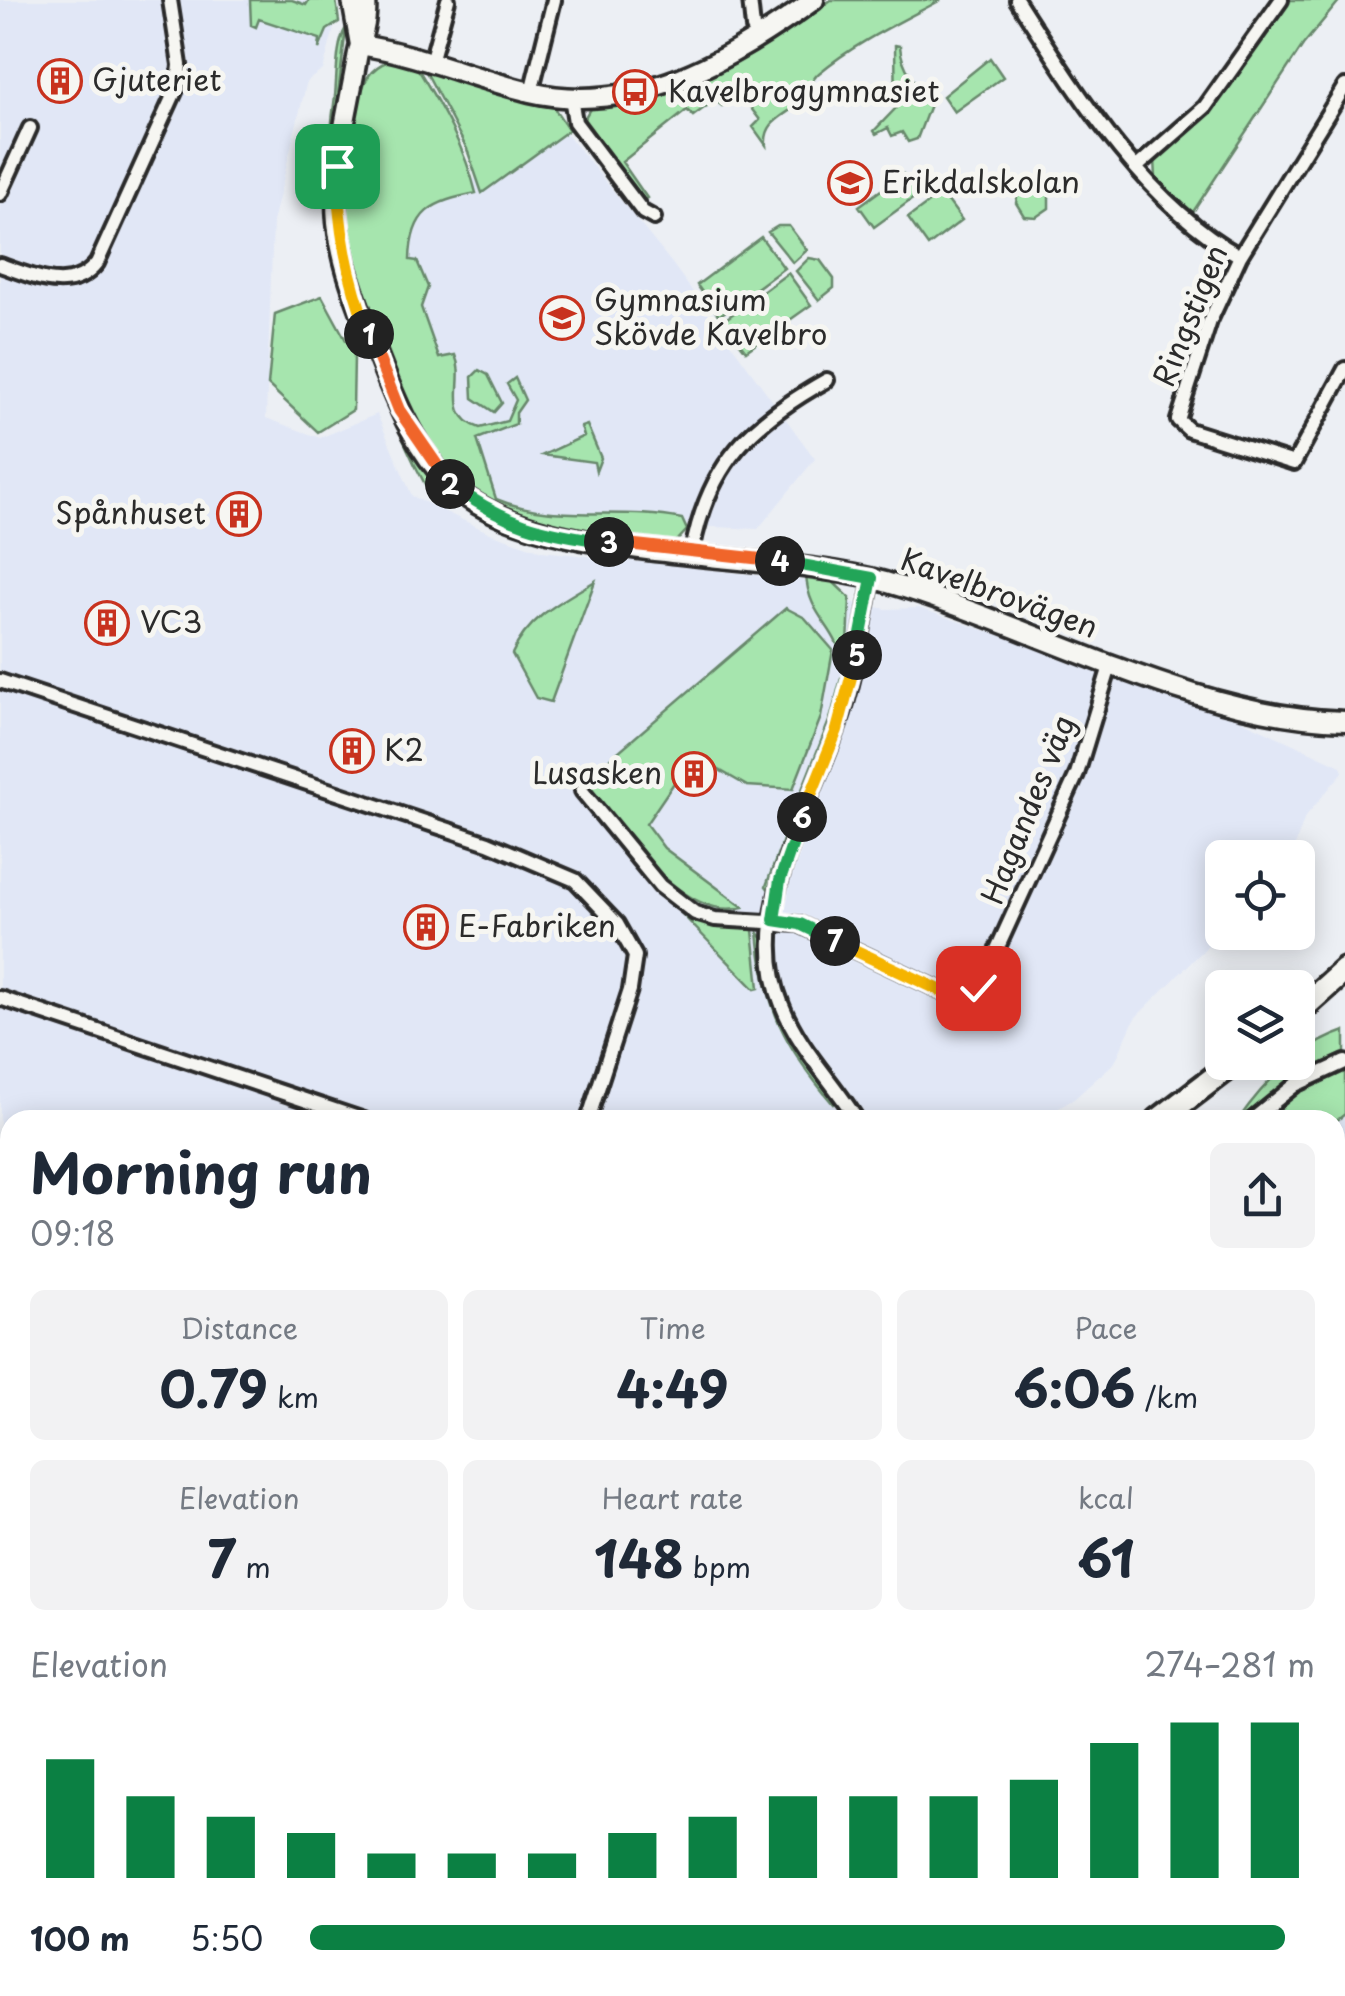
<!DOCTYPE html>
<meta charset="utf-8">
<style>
body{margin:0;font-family:"Playpen Sans",sans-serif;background:#f2f2f3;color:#1f2937;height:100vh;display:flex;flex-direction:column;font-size:38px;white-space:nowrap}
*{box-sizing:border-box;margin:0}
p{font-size:32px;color:#747a83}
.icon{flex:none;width:55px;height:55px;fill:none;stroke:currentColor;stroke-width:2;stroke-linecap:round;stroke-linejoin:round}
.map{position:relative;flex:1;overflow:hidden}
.drawer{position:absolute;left:0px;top:1110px;width:1345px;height:888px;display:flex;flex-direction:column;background:#fff;border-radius:30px 30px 0 0;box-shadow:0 5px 25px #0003}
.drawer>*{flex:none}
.tools{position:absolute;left:1205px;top:840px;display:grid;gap:20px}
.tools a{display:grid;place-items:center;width:110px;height:110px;border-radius:15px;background:#fff;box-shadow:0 5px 25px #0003;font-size:50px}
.pin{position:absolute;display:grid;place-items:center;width:85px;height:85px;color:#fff;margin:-42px;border-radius:20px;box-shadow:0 5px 15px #0006}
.km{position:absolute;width:50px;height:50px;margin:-25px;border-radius:50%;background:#222;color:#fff;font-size:28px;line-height:50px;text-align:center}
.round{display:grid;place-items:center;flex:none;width:105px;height:105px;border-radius:15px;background:#f2f2f3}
.head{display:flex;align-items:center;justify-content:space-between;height:170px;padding:0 30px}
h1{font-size:55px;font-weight:700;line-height:75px}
.metrics{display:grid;grid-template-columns:repeat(3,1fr);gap:15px;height:170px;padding:10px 30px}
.metrics div{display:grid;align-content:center;border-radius:15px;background:#f2f2f3;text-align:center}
.metrics b{font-size:50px;font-weight:700}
.metrics small{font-size:28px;font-weight:400}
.metrics p{font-size:28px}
.chart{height:280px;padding:20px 30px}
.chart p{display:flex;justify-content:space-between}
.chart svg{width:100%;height:180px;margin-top:10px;stroke:#0b8043;stroke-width:6}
ul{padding:0 30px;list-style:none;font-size:32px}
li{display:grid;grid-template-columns:160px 120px 1fr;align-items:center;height:75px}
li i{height:25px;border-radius:12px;background:#0b8043}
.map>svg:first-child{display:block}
.built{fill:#e1e7f6}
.green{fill:#a6e5ae;stroke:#68886c;stroke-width:2.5}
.water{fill:#86d7df;stroke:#629297;stroke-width:2.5}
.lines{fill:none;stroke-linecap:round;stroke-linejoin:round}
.street-casing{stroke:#2b2b2b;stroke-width:20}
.secondary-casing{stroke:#2b2b2b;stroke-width:25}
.highway-casing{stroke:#2b2b2b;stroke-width:30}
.street{stroke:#f6f6f2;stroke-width:12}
.secondary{stroke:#f6f6f2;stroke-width:18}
.highway{stroke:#f6f6f2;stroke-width:22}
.split-1-casing{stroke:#fff;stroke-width:20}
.split-2-casing{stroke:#fff;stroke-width:20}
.split-3-casing{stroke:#fff;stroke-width:20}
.split-4-casing{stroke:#fff;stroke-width:20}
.split-5-casing{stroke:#fff;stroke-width:20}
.split-6-casing{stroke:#fff;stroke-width:20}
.split-7-casing{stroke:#fff;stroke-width:20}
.split-8-casing{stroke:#fff;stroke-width:20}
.split-1{stroke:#f5b400;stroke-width:12}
.split-2{stroke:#f0652b;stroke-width:12}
.split-3{stroke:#22a559;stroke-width:12}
.split-4{stroke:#f0652b;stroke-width:12}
.split-5{stroke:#22a559;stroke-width:12}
.split-6{stroke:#f5b400;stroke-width:12}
.split-7{stroke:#22a559;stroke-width:12}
.split-8{stroke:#f5b400;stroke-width:12}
.labels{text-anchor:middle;stroke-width:10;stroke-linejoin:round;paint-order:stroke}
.poi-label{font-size:30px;fill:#2b2b2b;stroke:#f6f6f2;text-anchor:start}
.street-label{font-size:30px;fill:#2b2b2b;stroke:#f6f6f2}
</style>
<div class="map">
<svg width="1345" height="1996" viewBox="0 0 1345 1996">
<rect width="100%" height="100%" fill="#eceff4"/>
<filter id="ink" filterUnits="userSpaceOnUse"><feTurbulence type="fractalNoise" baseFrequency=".01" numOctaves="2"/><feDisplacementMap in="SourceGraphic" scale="20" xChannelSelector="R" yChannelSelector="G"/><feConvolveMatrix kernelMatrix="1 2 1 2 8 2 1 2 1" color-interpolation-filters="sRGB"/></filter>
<g filter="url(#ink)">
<path class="built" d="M0,0H333L336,21L323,70L307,81L273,222L266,418L320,438L377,414L412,496L490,533L542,551L808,581L849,602L887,609L919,608L1226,713L1341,766L1343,772L1305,817L1291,857L1222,858V932L1135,1018L1115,1062L1074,1099L1039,1120H10V1740H0Z
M562,128L671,262L815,459L758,529L605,522L490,503L421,375L401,237L426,207Z
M1345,1048V1996H1096V1988H1335V1120H1238Z"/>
<path class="green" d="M250,0H292L306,5L309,0H336L339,22L327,30L319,49L320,39L259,19L256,27L251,25Z
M831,0H941C900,22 855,43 819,73C809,81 808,96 797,105C783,117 764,122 766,145L753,127L760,120L740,94L722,106L715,100L693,116L687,110L622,162L647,198L644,200L584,119L591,107C690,99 753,58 831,0Z
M1286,0H1340L1303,45L1191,215L1156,178L1155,159L1200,118Z
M346,28L329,171L378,375L405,439L453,504L427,488L415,465C352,331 314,247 335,96C337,76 336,43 346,28Z
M895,45L900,46C901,65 916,89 933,97L917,139L908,142L902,132L892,136L888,128L876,134L874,131L896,108Z
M990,58L1003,77L954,112L943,96Z
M389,61L418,69C442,108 465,148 476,193C432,202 411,210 410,260L417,261L428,287L421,307L439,358L455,355C467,381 442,415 480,428L507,421L516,400L507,384L515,378L525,400L516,413V424L477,439L496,499C556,524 621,506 682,519L687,530L675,543C594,535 509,534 448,473C421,447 407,406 393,373C360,288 323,199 356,108C363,86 366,69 389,61Z
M424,68L550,102L569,130L482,193L467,149Z
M903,174L918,195L874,227L859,206Z
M1028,182L1037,189L1043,185L1049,194V208L1036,217L1024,216L1016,203L1018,192Z
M942,193L962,220L928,246L908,218Z
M778,226H789L807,250L793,263L768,232Z
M761,237L784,268L719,316L697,285Z
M809,258L820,260L834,279V288L819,300L796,271Z
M788,273L811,305L746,351L723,321Z
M322,296L354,355L353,410L318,432L268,385L275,314Z
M479,370L488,375L502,403L494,412L473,398L472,377Z
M587,425L601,458L596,471L594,462L543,455L584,436L581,427Z
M806,574L832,581L850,598L847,670H842C843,628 808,621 806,574Z
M595,581L551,702L536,698L512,654C528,617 562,601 595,581Z
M786,608L805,618L833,650L821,717L793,789L747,786L693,755L646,824L664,848L743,907C682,923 625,831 590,791V776Z
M841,678L845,679C837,714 828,767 801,792L831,716Z
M798,799L802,800L770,891L766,886Z
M677,909L703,923L753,930L759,988L755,989Z
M758,932C773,949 768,986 776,1008C788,1044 813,1072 837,1101L833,1104C784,1046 765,1008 758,932Z
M1345,1031V1057L1293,1080L1238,1120C1265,1081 1301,1046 1345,1031Z
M1345,1069V1114L1335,1122L1260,1120L1302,1088Z
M782,1988H1096V1996H798Z"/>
<path class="water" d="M0,1651L10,1652V1700L0,1699Z"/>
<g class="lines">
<g class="street-casing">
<path id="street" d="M750,0L753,28L759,39
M1017,0C1075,90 1145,204 1240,256
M431,62L448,0
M1345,86L1240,256L1210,321L1178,420L1189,430L1294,463L1345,369
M531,92L554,0
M571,97L575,122L643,212L654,218
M1138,166L1205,107L1281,0
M0,194L30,128
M0,265C33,276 71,296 97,263L178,85L180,65L170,0
M692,552C708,463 752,422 827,380
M0,681L488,843L575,880L617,924L635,956L630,990L588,1120
M582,791L660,886L695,913L715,919L799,924L946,993L968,996L982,982L1077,774L1111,663
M0,998L364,1120
M857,1120C833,1081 799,1049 782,1005C743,911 815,800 843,713C857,669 863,623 872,579
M1252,1120L1295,1085L1345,1062
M0,1378L10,1381
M0,1836L10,1830
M674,1988L679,1996
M1168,1988L1169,1996
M359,1996L364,1988
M548,1996L553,1988
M694,1996L699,1988"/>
</g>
<g class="secondary-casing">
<path id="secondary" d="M352,0L360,45
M366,0C368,23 361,36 357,58C348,113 332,166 337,222C342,273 364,319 382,366C398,407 417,451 449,483C531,565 767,549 885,582C1031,624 1194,718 1345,721
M360,45C418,54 473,78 530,92C636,117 732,59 814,0"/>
</g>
<g class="highway-casing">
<path id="highway" d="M1298,1012L1345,970
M1159,1120L1235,1062
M106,1996L112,1988"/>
</g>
<use href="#street" class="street"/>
<use href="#secondary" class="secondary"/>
<use href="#highway" class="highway"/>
</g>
</g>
<g class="lines" filter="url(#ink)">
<g class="split-1-casing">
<path id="split-1" d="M337,166C338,227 347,277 369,334"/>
</g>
<g class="split-2-casing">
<path id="split-2" d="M369,334L399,410L450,484"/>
</g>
<g class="split-3-casing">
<path id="split-3" d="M450,484C505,524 542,533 609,542"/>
</g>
<g class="split-4-casing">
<path id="split-4" d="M609,542L780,561"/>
</g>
<g class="split-5-casing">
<path id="split-5" d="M780,561L872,578L857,655"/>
</g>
<g class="split-6-casing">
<path id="split-6" d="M802,817L837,730L857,655"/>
</g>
<g class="split-7-casing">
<path id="split-7" d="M802,817L780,880L774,920L800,924L835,941"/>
</g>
<g class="split-8-casing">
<path id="split-8" d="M835,941L946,993L968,996L978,988"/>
</g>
<use href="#split-1" class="split-1"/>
<use href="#split-2" class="split-2"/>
<use href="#split-3" class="split-3"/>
<use href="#split-4" class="split-4"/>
<use href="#split-5" class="split-5"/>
<use href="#split-6" class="split-6"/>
<use href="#split-7" class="split-7"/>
<use href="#split-8" class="split-8"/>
</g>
<defs>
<g id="building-ring" transform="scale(2.25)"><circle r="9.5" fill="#f6f6f2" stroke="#c8321e" stroke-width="1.5"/><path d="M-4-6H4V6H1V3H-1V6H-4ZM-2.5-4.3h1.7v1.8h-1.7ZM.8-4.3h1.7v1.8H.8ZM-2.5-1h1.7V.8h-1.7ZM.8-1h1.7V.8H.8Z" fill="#c8321e"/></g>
<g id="bus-ring" transform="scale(2.25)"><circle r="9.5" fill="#f6f6f2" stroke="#c8321e" stroke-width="1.5"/><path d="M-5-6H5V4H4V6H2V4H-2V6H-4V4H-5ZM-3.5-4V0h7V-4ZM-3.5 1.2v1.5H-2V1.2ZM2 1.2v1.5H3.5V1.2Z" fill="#c8321e"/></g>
<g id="school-ring" transform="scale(2.25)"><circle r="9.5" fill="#f6f6f2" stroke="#c8321e" stroke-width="1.5"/><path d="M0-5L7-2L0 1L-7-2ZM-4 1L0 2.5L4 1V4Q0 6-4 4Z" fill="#c8321e"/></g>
</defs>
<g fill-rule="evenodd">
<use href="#building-ring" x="60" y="81"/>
<use href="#bus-ring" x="635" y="92"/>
<use href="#school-ring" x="850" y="183"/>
<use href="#school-ring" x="562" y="318"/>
<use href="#building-ring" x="239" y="514"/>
<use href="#building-ring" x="107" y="623"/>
<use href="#building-ring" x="352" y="751"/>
<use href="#building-ring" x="694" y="774"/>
<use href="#building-ring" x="426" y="927"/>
</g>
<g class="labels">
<g class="poi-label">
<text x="92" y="91">Gjuteriet</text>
<text x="668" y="102">Kavelbrogymnasiet</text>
<text x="882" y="193">Erikdalskolan</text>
<text x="594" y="311">Gymnasium<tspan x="594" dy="34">Skövde Kavelbro</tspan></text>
<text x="206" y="524" text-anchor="end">Spånhuset</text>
<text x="140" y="633">VC3</text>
<text x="384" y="761">K2</text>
<text x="662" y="784" text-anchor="end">Lusasken</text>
<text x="458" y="937">E-Fabriken</text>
</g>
<g class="street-label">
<text transform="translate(1191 316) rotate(-68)" y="10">Ringstigen</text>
<text transform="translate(999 594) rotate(20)" y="10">Kavelbrovägen</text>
<text transform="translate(1029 810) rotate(-68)" y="10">Hagandes väg</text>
</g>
</g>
</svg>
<div class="tools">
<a><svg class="icon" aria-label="locate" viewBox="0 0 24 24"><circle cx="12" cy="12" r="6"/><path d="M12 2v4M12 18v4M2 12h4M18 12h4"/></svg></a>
<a><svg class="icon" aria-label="layers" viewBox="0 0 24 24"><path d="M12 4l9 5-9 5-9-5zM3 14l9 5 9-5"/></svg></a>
</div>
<div class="pin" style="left:337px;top:166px;background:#1e9e55"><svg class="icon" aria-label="arrive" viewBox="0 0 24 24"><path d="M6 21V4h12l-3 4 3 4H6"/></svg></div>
<div class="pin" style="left:978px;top:988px;background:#d93025"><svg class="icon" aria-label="check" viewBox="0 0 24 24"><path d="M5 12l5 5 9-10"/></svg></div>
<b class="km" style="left:369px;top:334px">1</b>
<b class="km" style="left:450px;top:484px">2</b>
<b class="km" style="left:609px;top:542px">3</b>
<b class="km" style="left:780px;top:561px">4</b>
<b class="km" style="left:857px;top:655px">5</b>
<b class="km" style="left:802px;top:817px">6</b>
<b class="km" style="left:835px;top:941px">7</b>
<section class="drawer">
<div class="head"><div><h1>Morning run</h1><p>09:18</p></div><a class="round"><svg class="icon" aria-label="share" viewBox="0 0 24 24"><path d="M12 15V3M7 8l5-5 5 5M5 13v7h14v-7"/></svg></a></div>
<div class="metrics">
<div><p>Distance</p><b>0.79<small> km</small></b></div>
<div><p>Time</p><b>4:49</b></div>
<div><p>Pace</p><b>6:06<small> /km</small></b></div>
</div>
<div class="metrics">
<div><p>Elevation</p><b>7<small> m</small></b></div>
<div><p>Heart rate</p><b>148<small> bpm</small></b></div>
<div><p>kcal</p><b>61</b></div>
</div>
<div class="chart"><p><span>Elevation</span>274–281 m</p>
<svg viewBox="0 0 160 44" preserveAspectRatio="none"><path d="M5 44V15M15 44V24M25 44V29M35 44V33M45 44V38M55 44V38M65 44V38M75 44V33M85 44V29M95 44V24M105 44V24M115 44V24M125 44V20M135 44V11M145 44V6M155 44V6"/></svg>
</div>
<ul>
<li><b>100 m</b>5:50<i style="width:97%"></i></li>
</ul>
</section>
</div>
